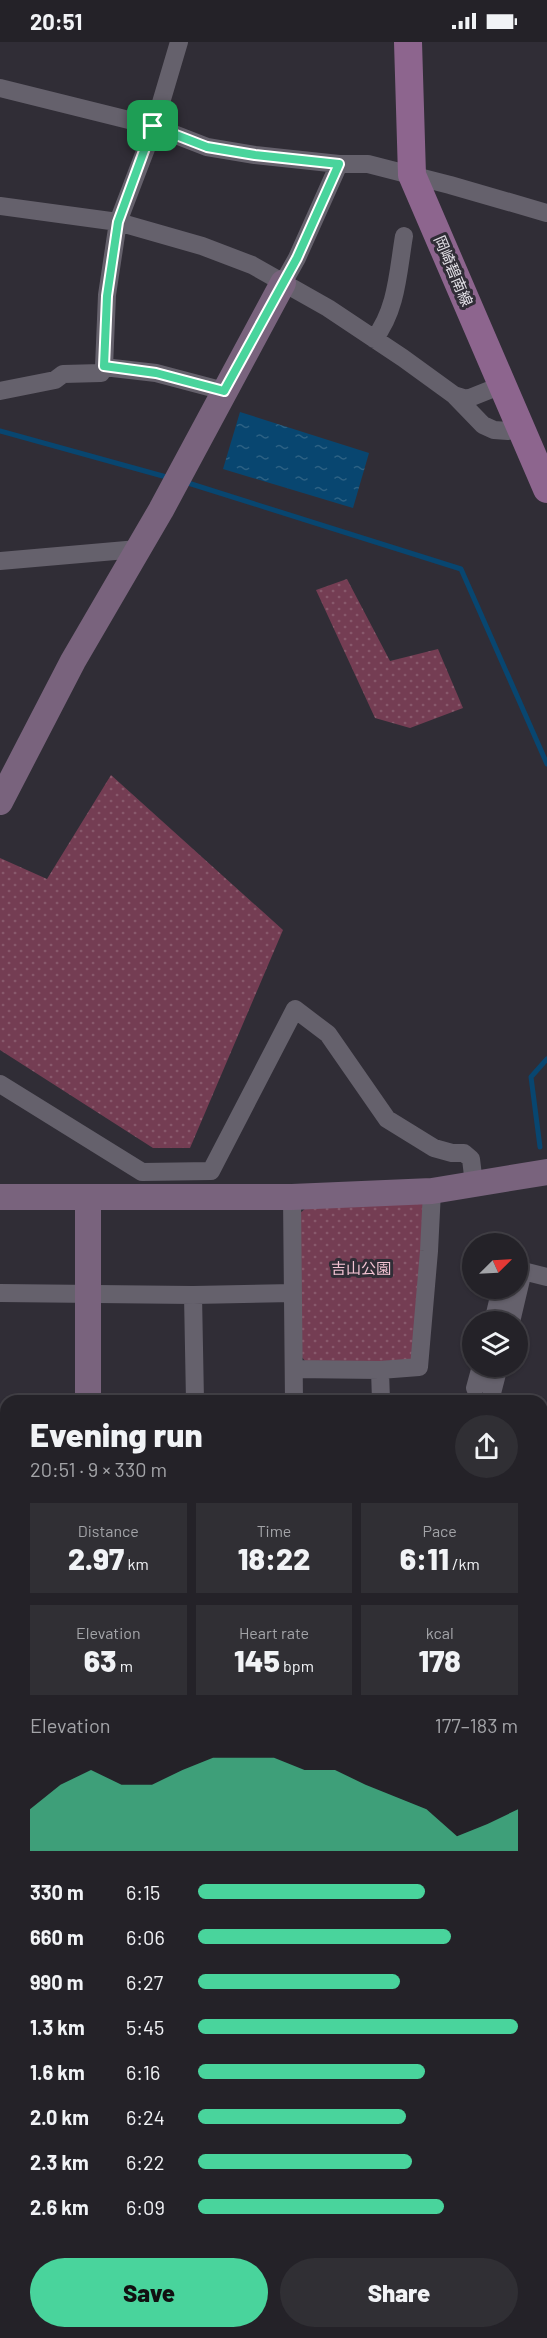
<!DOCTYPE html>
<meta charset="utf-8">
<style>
body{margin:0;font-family:Barlow,"Noto Sans JP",sans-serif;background:#302f34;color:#f1f3f6;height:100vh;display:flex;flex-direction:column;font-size:22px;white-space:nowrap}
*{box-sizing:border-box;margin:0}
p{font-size:20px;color:#a3a4a8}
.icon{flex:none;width:33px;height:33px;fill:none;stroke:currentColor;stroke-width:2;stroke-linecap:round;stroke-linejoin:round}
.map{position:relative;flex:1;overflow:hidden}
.drawer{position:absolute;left:0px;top:1353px;width:548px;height:944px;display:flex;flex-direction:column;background:#242228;border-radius:18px 18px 0 0;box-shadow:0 2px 4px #0004,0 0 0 2px #413f45}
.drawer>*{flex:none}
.needle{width:39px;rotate:66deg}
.tools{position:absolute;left:462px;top:1191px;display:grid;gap:12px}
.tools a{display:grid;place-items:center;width:66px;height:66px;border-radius:50%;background:#242228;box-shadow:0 2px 4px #0004,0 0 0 2px #413f45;font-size:30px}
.pin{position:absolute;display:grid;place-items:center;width:51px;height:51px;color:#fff;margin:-26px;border-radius:12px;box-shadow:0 3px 9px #0006}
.round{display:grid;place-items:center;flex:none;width:63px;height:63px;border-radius:32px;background:#302f34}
.overview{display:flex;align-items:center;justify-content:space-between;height:102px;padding:0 30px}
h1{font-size:33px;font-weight:800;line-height:45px}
.figures{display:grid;grid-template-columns:repeat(3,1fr);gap:9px;height:102px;padding:6px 30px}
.figures div{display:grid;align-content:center;border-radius:0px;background:#302f34;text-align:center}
.figures b{font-size:30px;font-weight:800}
.figures small{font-size:16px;font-weight:400}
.figures p{font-size:16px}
.chart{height:168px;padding:12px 30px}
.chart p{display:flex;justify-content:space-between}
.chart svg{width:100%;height:108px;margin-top:6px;fill:#49d49c;opacity:.7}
.cta{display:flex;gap:12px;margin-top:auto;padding:12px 30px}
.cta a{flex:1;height:69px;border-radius:36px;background:#49d49c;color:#111;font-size:24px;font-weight:800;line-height:69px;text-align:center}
.cta a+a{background:#302f34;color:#f1f3f6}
ul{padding:0 30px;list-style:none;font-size:20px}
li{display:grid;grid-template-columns:96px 72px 1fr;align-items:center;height:45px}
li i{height:15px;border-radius:8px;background:#49d49c}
.status{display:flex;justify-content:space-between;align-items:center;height:42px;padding:0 30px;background:#242228;direction:ltr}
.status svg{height:16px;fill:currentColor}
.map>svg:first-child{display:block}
.park{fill:url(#park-dots)}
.water{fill:url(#water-ripples)}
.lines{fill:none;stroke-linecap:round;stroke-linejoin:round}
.stream{stroke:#084670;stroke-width:5}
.street{stroke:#65616c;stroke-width:18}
.secondary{stroke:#79637d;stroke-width:26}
.primary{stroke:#8d658e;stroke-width:28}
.route-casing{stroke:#fff;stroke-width:12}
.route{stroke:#49d49c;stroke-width:8}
.labels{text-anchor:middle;stroke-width:6;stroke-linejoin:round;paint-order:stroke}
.street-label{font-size:15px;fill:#e5e3e9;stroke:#302d36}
.park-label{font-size:15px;fill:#f3c3d3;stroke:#302d36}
</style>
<div class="status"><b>20:51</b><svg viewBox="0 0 49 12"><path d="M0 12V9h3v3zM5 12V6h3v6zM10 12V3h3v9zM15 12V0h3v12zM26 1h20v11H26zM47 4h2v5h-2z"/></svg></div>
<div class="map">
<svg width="547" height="2296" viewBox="0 0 547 2296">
<defs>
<pattern id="park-dots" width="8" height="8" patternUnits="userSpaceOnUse" patternTransform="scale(1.5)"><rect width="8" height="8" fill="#743d53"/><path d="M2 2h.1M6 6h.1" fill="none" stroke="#88596c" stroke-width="1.8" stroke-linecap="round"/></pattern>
<pattern id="water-ripples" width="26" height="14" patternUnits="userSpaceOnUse" patternTransform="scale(1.5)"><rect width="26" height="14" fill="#084670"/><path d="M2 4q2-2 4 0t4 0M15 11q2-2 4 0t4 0" fill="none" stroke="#2c6184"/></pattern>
</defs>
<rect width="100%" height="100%" fill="#302d36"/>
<path class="park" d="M347,537L390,619L438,607L463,666L410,686L375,676L316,548Z
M111,733L283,888L190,1106H153L0,1008V816L47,837Z
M423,1159L426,1164L411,1320H306L300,1313V1171L305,1167Z"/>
<path class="water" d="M240,370L369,411L353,466L223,427Z"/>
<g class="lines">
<path class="stream" d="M0,389L170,436
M185,440L461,527L547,722
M540,1105L531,1035L547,1017
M542,1487L547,1490"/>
<path class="street" d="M0,46L153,84L207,105L255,113L339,122H368L450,143L547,171
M0,164L118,180L202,204L252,223L328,266L403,316L454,353L483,383L494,388L508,389L520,384
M283,241L297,216L339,122
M374,297C397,268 398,229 404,194
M104,325L156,331L224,349
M0,349L55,338L63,332L101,331L104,325L107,253L118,180L152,91L179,0
M454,353L467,357L502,343
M0,519L138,507
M0,1042L142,1130L211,1129L295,967L328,992L387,1077L434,1106L452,1111H464L471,1117L474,1142
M292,1155L294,1359
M0,1251L193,1253L293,1251
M193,1253L195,1359
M493,1280L501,1246
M511,1280L523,1229L547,1235
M294,1327L380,1328L419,1325L429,1209L432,1149
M380,1328L381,1359
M475,1346L481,1324
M490,1359L499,1324
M542,1406L547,1407
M542,1473L547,1476
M542,1592L547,1582
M542,1669H547
M0,1677H6
M542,1857L547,1855
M0,1862L6,1860
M542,1939L547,1958
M0,1970L6,1980
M542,2071L547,2070
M0,2188L6,2187
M271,2290L273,2296
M451,2290L458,2296"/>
<path class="secondary" d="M0,760L73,619L161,468L283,241
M0,1155H292L432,1149L547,1130
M88,1359V1155
M0,1785H6
M542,1785H547"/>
<path class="primary" d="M408,0L412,133L547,447"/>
</g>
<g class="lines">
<g class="route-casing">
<path id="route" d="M153,84L207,105L255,113L339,122L297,216L224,349L156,331L104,324L107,254L118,180Z"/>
</g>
<use href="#route" class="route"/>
</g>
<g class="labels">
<g class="street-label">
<text transform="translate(453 229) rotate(67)" y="5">岡崎碧南線</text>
</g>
<g class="park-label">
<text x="361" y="1232">吉山公園</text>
</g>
</g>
</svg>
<div class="tools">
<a><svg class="needle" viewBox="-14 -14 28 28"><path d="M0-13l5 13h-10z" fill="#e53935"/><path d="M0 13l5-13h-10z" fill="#a3a4a8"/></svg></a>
<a><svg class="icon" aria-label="layers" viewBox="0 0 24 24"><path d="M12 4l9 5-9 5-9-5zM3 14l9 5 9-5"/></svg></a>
</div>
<div class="pin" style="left:153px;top:84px;background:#1e9e55"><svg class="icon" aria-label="arrive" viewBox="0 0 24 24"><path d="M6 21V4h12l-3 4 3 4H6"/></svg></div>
<section class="drawer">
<div class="overview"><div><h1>Evening run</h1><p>20:51 · 9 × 330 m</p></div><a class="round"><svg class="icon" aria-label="share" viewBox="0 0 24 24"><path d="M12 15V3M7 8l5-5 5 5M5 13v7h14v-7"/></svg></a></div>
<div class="figures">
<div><p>Distance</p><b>2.97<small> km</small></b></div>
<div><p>Time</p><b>18:22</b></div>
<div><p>Pace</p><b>6:11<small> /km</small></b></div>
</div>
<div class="figures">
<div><p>Elevation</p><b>63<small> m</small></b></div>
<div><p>Heart rate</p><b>145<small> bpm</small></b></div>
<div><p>kcal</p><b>178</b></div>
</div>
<div class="chart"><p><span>Elevation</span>177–183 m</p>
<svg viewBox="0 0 160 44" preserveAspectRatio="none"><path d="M0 44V27L10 17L20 11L30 17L40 17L50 11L60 6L70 6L80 6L90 11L100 11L110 17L120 22L130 27L140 38L150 33L160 27V44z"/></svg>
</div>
<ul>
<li><b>330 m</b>6:15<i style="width:71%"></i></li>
<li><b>660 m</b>6:06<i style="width:79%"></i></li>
<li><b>990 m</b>6:27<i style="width:63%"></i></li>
<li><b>1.3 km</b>5:45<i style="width:100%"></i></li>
<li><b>1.6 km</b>6:16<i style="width:71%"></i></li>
<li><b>2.0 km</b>6:24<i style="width:65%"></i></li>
<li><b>2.3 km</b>6:22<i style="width:67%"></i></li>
<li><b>2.6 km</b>6:09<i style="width:77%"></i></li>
</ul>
<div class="cta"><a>Save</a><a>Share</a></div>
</section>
</div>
